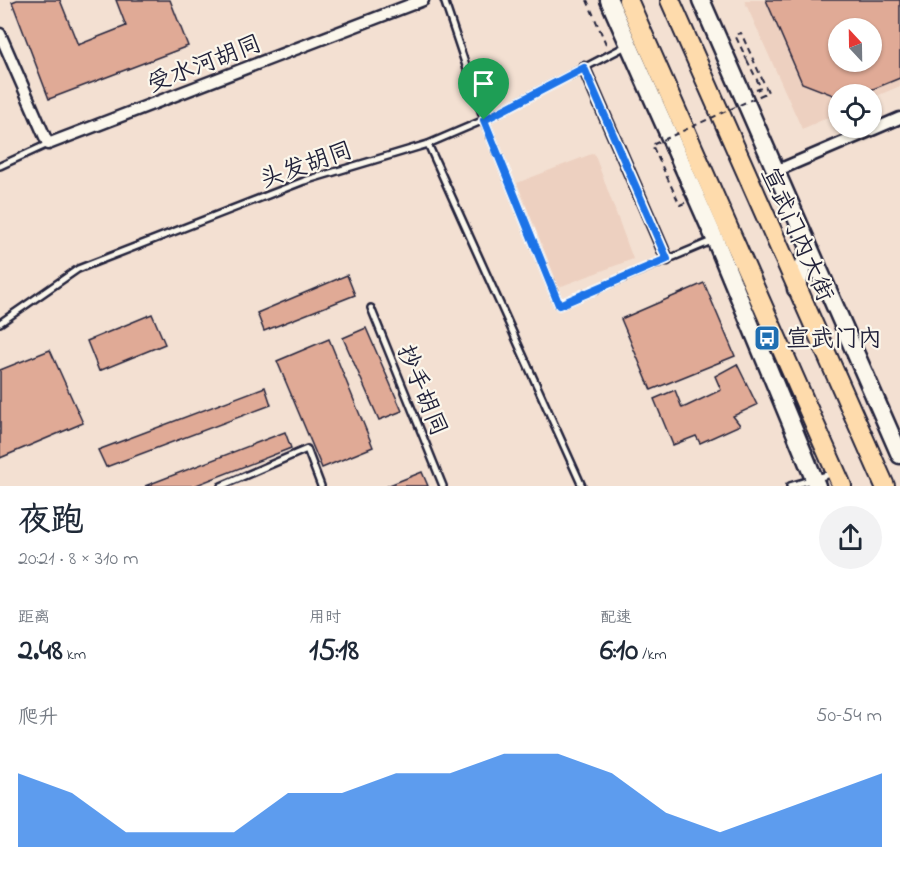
<!DOCTYPE html>
<html lang="zh">
<meta charset="utf-8">
<style>
body{margin:0;font-family:"Indie Flower","LXGW WenKai TC",sans-serif;background:#f2f2f3;color:#1f2937;height:100vh;display:flex;flex-direction:column;font-size:22px;white-space:nowrap}
*{box-sizing:border-box;margin:0}
p{font-size:20px;color:#747a83}
.icon{flex:none;width:33px;height:33px;fill:none;stroke:currentColor;stroke-width:2;stroke-linecap:round;stroke-linejoin:round}
.map{position:relative;height:486px;overflow:hidden}
.side{display:flex;flex-direction:column;background:#fff;flex:1}
.side>*{flex:none}
.needle{width:39px;rotate:338deg}
.buttons{position:absolute;left:828px;top:18px;display:grid;gap:12px}
.buttons a{display:grid;place-items:center;width:54px;height:54px;border-radius:50%;background:#fff;box-shadow:0 2px 4px #0004;font-size:30px}
.pin{position:absolute;display:grid;place-items:center;width:51px;height:51px;color:#fff;margin:-62px -26px;border-radius:50% 50% 50% 0;rotate:-45deg;box-shadow:0 0 6px #0007}
.pin .icon{rotate:45deg}
.round{display:grid;place-items:center;flex:none;width:63px;height:63px;border-radius:32px;background:#f2f2f3}
.headline{display:flex;align-items:center;justify-content:space-between;height:102px;padding:0 18px}
h1{font-size:33px;font-weight:700;line-height:45px}
.figures{display:grid;grid-template-columns:repeat(3,1fr);gap:9px;height:102px;padding:6px 18px}
.figures div{display:grid;align-content:center}
.figures b{font-size:30px;font-weight:700}
.figures small{font-size:16px;font-weight:400}
.figures p{font-size:16px}
.chart{height:168px;padding:12px 18px}
.chart p{display:flex;justify-content:space-between}
.chart svg{width:100%;height:108px;margin-top:6px;fill:#1a73e8;opacity:.7}
.map>svg:first-child{display:block}
.built{fill:#edd0c0;fill-rule:evenodd}
.building{fill:#e0aa96;stroke:#22223b;stroke-width:1.5;fill-rule:evenodd}
.lines{fill:none;stroke-linecap:round;stroke-linejoin:round}
.lane-casing{stroke:#22223b;stroke-width:10}
.street-casing{stroke:#22223b;stroke-width:15}
.secondary-casing{stroke:#22223b;stroke-width:21}
.primary-casing{stroke:#22223b;stroke-width:22}
.path{stroke:#22223b;stroke-width:2;stroke-dasharray:6 4.5;stroke-linecap:butt}
.lane{stroke:#fbf7ec;stroke-width:5}
.street{stroke:#fbf7ec;stroke-width:10}
.secondary{stroke:#fbf7ec;stroke-width:16}
.primary{stroke:#fedbac;stroke-width:18}
.path-bridge{stroke:#22223b;stroke-width:2;stroke-dasharray:6 4.5;stroke-linecap:butt}
.route-casing{stroke:#fff;stroke-width:12}
.route{stroke:#1a73e8;stroke-width:8}
.labels{text-anchor:middle;stroke-width:4.5;stroke-linejoin:round;paint-order:stroke}
.street-label{font-size:24px;fill:#22223b;stroke:#fbf7ec}
.poi-label{font-size:24px;fill:#22223b;stroke:#fbf7ec;text-anchor:start}
</style>
<div class="map">
<svg width="900" height="486" viewBox="0 0 900 486">
<rect width="100%" height="100%" fill="#f3e0d2"/>
<filter id="ink" filterUnits="userSpaceOnUse"><feTurbulence type="fractalNoise" baseFrequency=".0167" numOctaves="2"/><feDisplacementMap in="SourceGraphic" scale="12" xChannelSelector="R" yChannelSelector="G"/><feConvolveMatrix kernelMatrix="1 2 1 2 8 2 1 2 1" color-interpolation-filters="sRGB"/></filter>
<g filter="url(#ink)">
<path class="built" d="M744,0H900V86L872,98V94H838V113L802,129ZM838,28H872V62H838Z
M594,153L633,259L559,287L517,183Z"/>
<path class="building" d="M17,0H60L78,45L126,26L116,0H170L188,46L49,99L12,2Z
M766,0H900V78L861,94H838V97L802,83ZM838,28H872V62H838Z
M347,275L355,295L264,331L257,313Z
M704,283L735,356L651,390L621,319Z
M152,314L165,344L99,371L87,341Z
M366,328L402,411L379,420L343,338Z
M329,339L373,447L322,468L277,361Z
M50,350L83,423L0,458V370Z
M737,364L757,405L733,416L740,425L700,443L696,436L673,445L654,399L675,390L682,408L687,406L721,390L715,376Z
M265,387L271,405L106,467L98,450Z
M285,432L291,448L194,486H145Z
M422,472L428,486H387Z"/>
<g class="lines">
<g class="lane-casing">
<path id="lane" d="M444,0L484,120L559,305L714,240
M428,144L582,486
M0,166L48,144
M371,308L443,486
M0,323L78,269L304,181L428,144L484,120L626,46
M221,486L307,449L321,486
M790,486L834,473"/>
</g>
<g class="street-casing">
<path id="street" d="M0,34L48,144L423,0
M584,68L667,259
M776,171L900,118"/>
</g>
<g class="secondary-casing">
<path id="secondary" d="M609,0L715,239L817,486
M701,0L900,455
M796,289L809,248"/>
</g>
<g class="primary-casing">
<path id="primary" d="M628,0L842,486
M670,0L885,486"/>
</g>
<path class="path" d="M587,0L606,44
M747,60L761,88L756,90"/>
<use href="#lane" class="lane"/>
<use href="#street" class="street"/>
<use href="#secondary" class="secondary"/>
<use href="#primary" class="primary"/>
<path class="path-bridge" d="M664,148L689,201L680,205L652,145L768,92L741,33L735,35L747,60"/>
</g>
</g>
<g class="lines" filter="url(#ink)">
<g class="route-casing">
<path id="route" d="M584,68L667,259L559,305L484,120Z"/>
</g>
<use href="#route" class="route"/>
</g>
<defs>
<g id="bus-square" transform="scale(1.35)"><rect x="-9" y="-9" width="18" height="18" rx="4" fill="#1f6fb2" stroke="#fbf7ec"/><path d="M-5-6H5V4H4V6H2V4H-2V6H-4V4H-5ZM-3.5-4V0h7V-4ZM-3.5 1.2v1.5H-2V1.2ZM2 1.2v1.5H3.5V1.2Z" fill="#fff"/></g>
</defs>
<g fill-rule="evenodd">
<use href="#bus-square" x="767" y="338"/>
</g>
<g class="labels">
<g class="street-label">
<text transform="translate(204 63) rotate(-21)" y="8">受水河胡同</text>
<text transform="translate(306 164) rotate(-19)" y="8">头发胡同</text>
<text transform="translate(798 234) rotate(66)" y="8">宣武门内大街</text>
<text transform="translate(423 390) rotate(68)" y="8">抄手胡同</text>
</g>
<g class="poi-label">
<text x="786" y="346">宣武门内</text>
</g>
</g>
</svg>
<div class="buttons">
<a><svg class="needle" viewBox="-14 -14 28 28"><path d="M0-13l5 13h-10z" fill="#e53935"/><path d="M0 13l5-13h-10z" fill="#747a83"/></svg></a>
<a><svg class="icon" aria-label="locate" viewBox="0 0 24 24"><circle cx="12" cy="12" r="6"/><path d="M12 2v4M12 18v4M2 12h4M18 12h4"/></svg></a>
</div>
<div class="pin" style="left:484px;top:120px;background:#1e9e55"><svg class="icon" aria-label="arrive" viewBox="0 0 24 24"><path d="M6 21V4h12l-3 4 3 4H6"/></svg></div>
</div>
<section class="side">
<div class="headline"><div><h1>夜跑</h1><p>20:21 · 8 × 310 m</p></div><a class="round"><svg class="icon" aria-label="share" viewBox="0 0 24 24"><path d="M12 15V3M7 8l5-5 5 5M5 13v7h14v-7"/></svg></a></div>
<div class="figures">
<div><p>距离</p><b>2.48<small> km</small></b></div>
<div><p>用时</p><b>15:18</b></div>
<div><p>配速</p><b>6:10<small> /km</small></b></div>
</div>
<div class="chart"><p><span>爬升</span>50–54 m</p>
<svg viewBox="0 0 160 44" preserveAspectRatio="none"><path d="M0 44V14L10 22L20 38L30 38L40 38L50 22L60 22L70 14L80 14L90 6L100 6L110 14L120 30L130 38L140 30L150 22L160 14V44z"/></svg>
</div>
</section>
